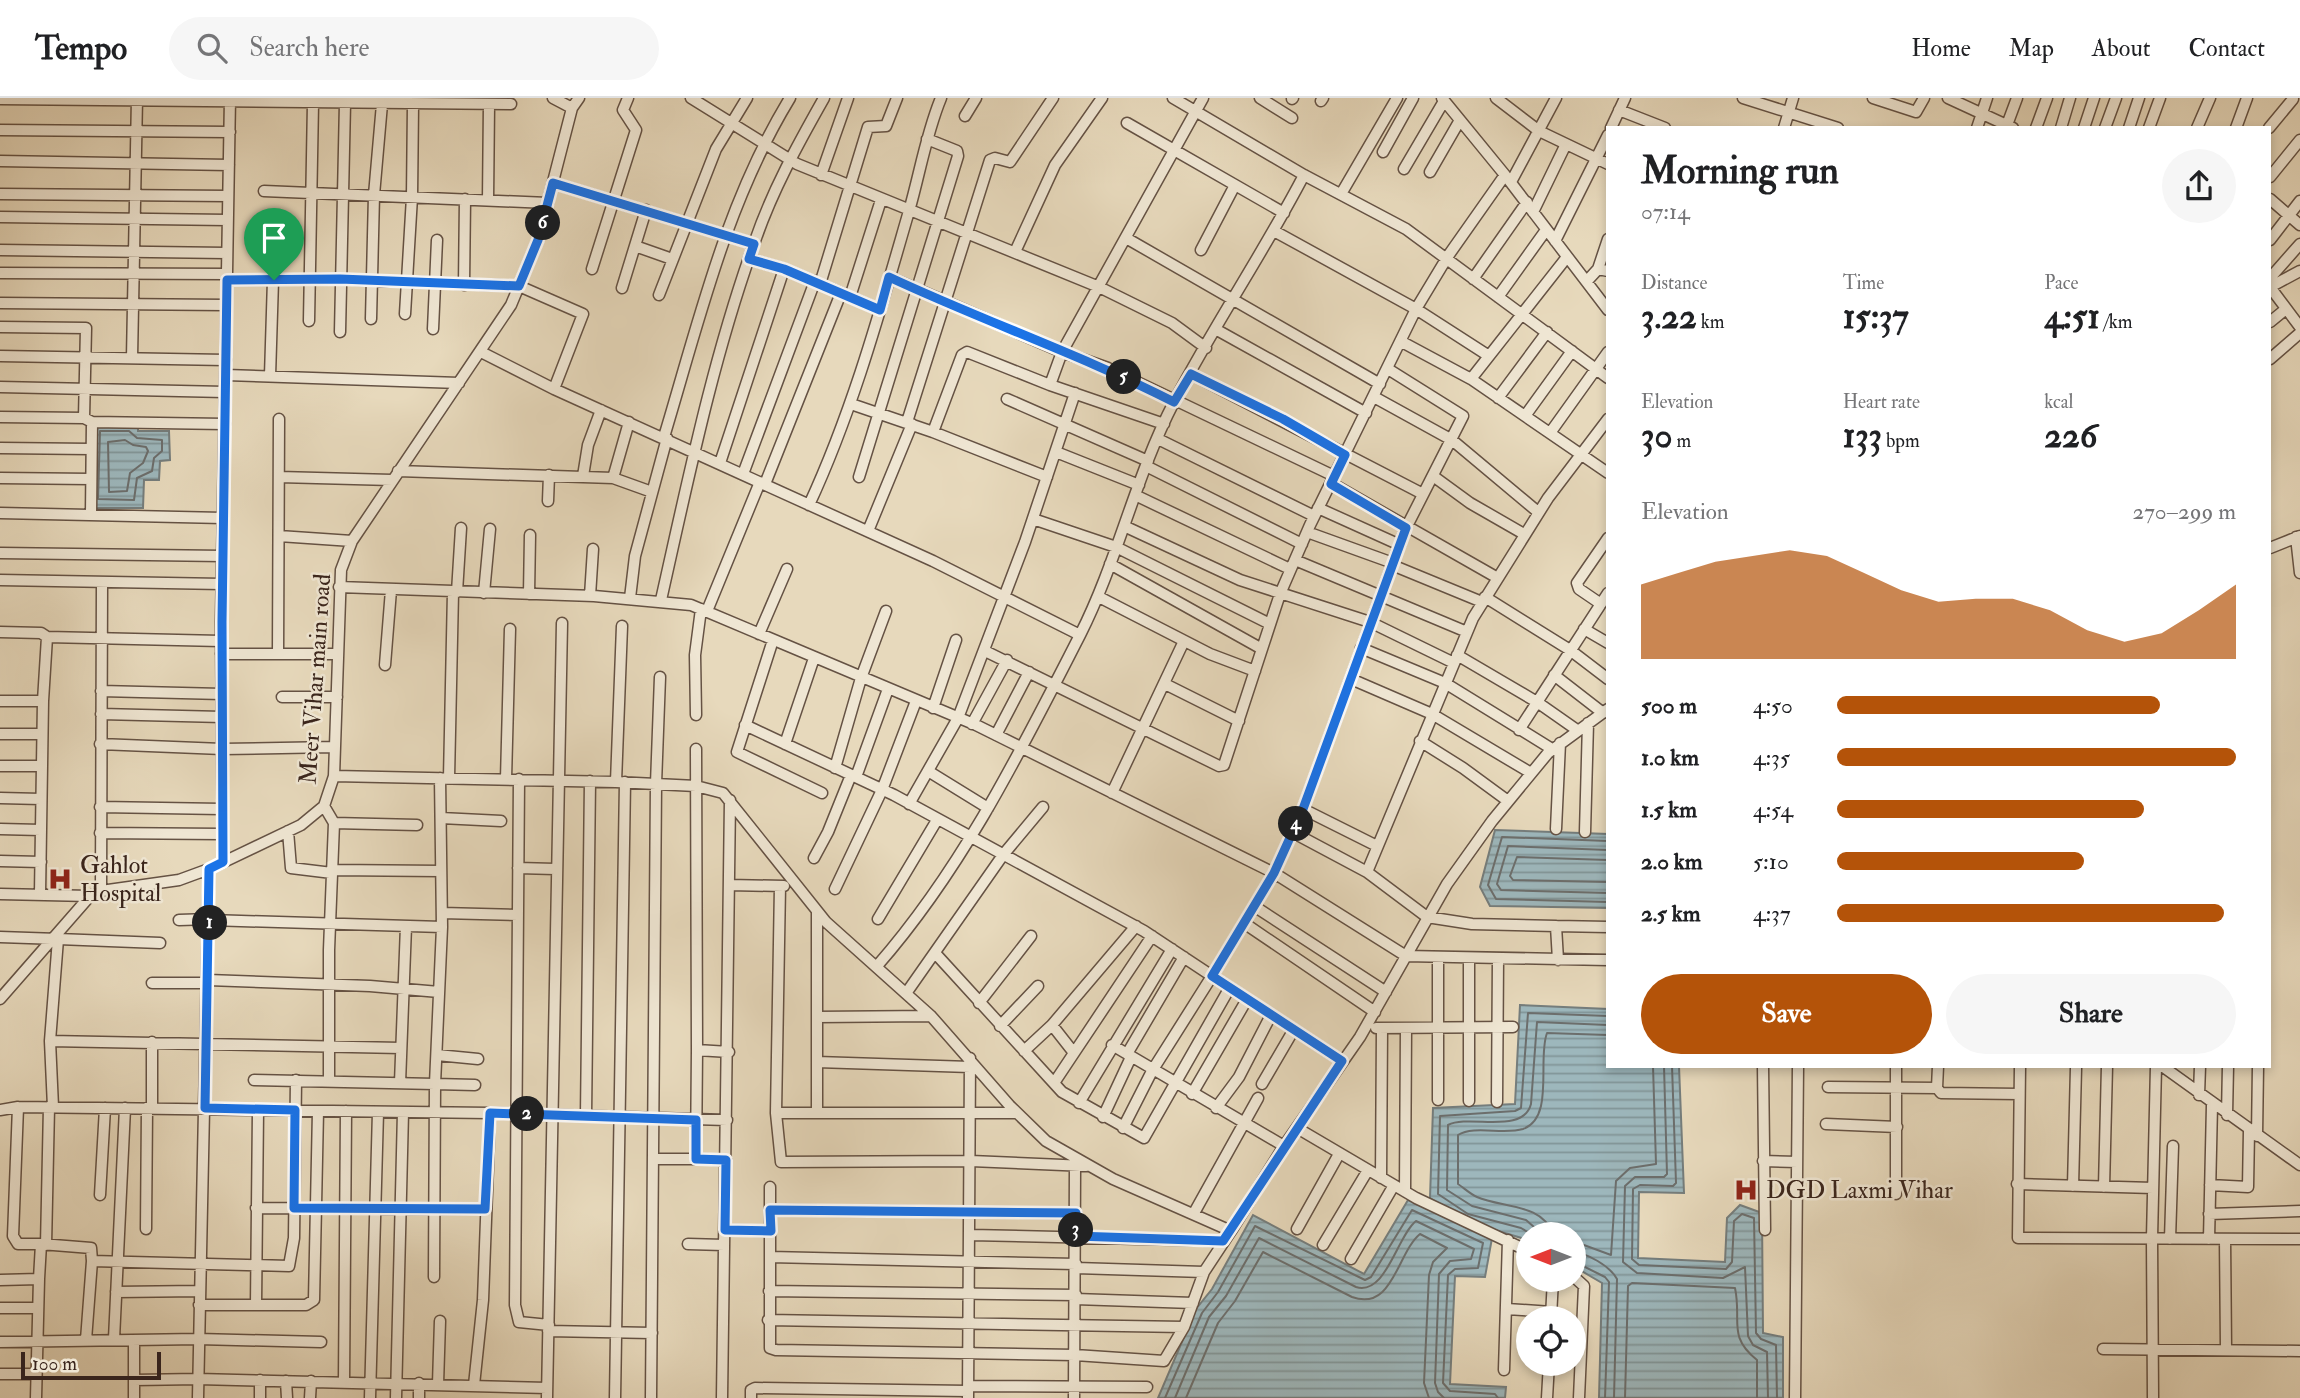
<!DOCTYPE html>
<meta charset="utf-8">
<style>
body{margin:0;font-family:"IM FELL Double Pica",serif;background:#f6f6f6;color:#202124;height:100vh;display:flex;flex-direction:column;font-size:26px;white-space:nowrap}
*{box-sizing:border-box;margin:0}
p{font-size:23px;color:#757577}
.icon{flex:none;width:38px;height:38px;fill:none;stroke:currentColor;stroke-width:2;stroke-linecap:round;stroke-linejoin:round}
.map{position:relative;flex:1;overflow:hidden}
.drawer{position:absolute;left:1606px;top:28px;width:665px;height:942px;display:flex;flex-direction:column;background:#fff;border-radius:0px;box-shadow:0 4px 10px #0003}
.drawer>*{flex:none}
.needle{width:46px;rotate:270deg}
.fabs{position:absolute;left:1516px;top:1124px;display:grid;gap:14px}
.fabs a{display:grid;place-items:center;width:70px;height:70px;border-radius:50%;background:#fff;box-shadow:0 4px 10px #0003;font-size:35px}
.scale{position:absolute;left:21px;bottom:18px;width:140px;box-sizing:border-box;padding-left:7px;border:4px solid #3a251c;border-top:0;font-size:19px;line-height:24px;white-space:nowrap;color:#3a251c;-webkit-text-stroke:5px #efe6d3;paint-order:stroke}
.pin{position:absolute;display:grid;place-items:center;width:60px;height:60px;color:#fff;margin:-72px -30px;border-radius:50% 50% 50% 0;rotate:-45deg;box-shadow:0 0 7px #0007}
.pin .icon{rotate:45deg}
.km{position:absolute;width:35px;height:35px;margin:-18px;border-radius:50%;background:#222;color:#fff;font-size:19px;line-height:35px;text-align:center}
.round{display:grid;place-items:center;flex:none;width:74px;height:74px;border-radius:37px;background:#f6f6f6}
.headline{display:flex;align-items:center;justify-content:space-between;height:119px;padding:0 35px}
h1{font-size:38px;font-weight:800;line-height:52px}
.stats{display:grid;grid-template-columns:repeat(3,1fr);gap:10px;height:119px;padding:7px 35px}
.stats div{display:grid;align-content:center}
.stats b{font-size:35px;font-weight:800}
.stats small{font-size:19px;font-weight:400}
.stats p{font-size:19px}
.chart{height:196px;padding:14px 35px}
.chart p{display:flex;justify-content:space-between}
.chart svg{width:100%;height:126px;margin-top:7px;fill:#b45309;opacity:.7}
.button{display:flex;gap:14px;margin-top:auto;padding:14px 35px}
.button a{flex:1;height:80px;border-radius:42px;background:#b45309;color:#fff;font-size:28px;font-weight:800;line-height:80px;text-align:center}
.button a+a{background:#f6f6f6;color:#202124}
ul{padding:0 35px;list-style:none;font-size:23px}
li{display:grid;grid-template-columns:112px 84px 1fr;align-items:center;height:52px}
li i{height:18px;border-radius:9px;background:#b45309}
header{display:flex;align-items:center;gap:42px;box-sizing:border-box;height:98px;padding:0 35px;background:#fff;border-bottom:2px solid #e0e0e0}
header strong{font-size:33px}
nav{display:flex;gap:38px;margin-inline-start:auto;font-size:24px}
.search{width:490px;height:63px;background:#f6f6f6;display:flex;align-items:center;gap:18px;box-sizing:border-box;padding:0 24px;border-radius:38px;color:#757577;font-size:26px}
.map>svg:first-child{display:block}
.water{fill:url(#water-rules);stroke:#757d7c;stroke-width:2}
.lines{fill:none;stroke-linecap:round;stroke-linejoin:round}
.shore{stroke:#6c6e6c;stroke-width:2}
.minor-casing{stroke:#655244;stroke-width:13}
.minor{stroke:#efe6d3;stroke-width:10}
.route-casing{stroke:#fff;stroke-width:14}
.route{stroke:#1a73e8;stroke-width:9}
.labels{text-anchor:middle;stroke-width:5;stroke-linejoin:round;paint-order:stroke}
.street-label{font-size:24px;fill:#3a251c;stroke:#efe6d3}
.poi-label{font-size:24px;fill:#3a251c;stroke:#efe6d3;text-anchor:start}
</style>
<header>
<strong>Tempo</strong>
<div class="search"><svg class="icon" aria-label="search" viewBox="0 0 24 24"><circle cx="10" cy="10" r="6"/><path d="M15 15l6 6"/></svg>Search here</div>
<nav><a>Home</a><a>Map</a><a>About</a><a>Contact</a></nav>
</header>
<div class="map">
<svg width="2300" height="1300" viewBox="0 0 2300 1300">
<defs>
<pattern id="water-rules" width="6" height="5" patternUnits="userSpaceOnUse" patternTransform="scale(1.75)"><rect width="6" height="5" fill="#9db7bc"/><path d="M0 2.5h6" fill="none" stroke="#819598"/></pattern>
</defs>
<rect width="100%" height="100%" fill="#e7d9bc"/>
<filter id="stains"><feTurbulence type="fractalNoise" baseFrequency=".00286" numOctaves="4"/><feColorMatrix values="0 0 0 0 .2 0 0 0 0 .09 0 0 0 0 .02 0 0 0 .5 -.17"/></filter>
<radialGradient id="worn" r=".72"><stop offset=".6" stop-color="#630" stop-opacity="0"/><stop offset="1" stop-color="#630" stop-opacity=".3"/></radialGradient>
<path class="water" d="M92,325L138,326V333H169L170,362L160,363L159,382H144L143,410H91Z
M1495,732L1608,736V810L1490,808L1480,789Z
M1520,907L1608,911V968H1679L1684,1095L1639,1094L1638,1160L1725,1164L1727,1120L1740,1107L1762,1115L1763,1235L1783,1239V1300H1599L1602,1185L1573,1168V1136H1528V1142L1465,1123L1430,1100L1433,1010L1515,1006Z
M1408,1102L1492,1140L1485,1179L1455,1178L1450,1286L1506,1289L1505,1300H1158L1196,1211L1212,1191L1253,1117L1364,1176Z"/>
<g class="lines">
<path class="shore" d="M100,333H129L137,340L162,342V353L154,360L152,373L137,380L134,402L98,401Z
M125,342L133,347L146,349L148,353L143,365L130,375L127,393L109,394L108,344Z
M1608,743L1502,739L1488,787L1496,801L1608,804
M1608,752L1508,748L1497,786L1501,792L1608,795
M1608,762L1517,759L1510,778L1513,782L1608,784
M1664,968L1667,1076L1664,1079H1635L1625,1088L1623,1164L1637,1175L1723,1180L1745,1169L1748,1238L1753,1247L1767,1254L1768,1300
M1672,968L1676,1085L1673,1088L1640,1087L1633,1091L1632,1161L1639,1167L1726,1171L1732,1164L1734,1123L1742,1116L1754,1120L1756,1235L1761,1241L1776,1247L1777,1300
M1531,1136L1521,1130L1468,1116L1438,1096L1440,1018L1515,1013L1521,1010L1528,915L1608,918
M1542,1136L1526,1122L1472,1108L1447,1092L1448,1027C1470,1016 1523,1037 1531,1006L1537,924L1608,927
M1553,1136C1542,1105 1502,1110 1477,1099C1470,1096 1464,1090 1458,1086V1037C1474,1027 1504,1037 1523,1031C1555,1020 1537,961 1547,935L1608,937
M1573,1143L1611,1157L1616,1083L1630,1070L1656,1066L1653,968
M1573,1154C1587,1155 1610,1168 1617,1181L1614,1300
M1573,1163L1605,1179L1609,1184L1605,1300
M1165,1300L1202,1215L1218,1194L1255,1128L1365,1182L1371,1179L1412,1112L1483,1145L1478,1170L1455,1171L1448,1177L1443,1285L1450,1293L1495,1296L1498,1300
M1175,1300L1209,1219L1226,1198L1259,1140L1356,1189C1386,1198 1397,1138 1416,1123L1474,1151L1471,1161L1450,1163L1439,1176L1435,1285L1438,1294L1444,1300
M1186,1300L1218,1225L1235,1203L1263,1154L1352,1199C1393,1214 1397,1155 1420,1136L1447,1150L1433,1164L1429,1177L1424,1285L1429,1300
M1625,1300L1628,1188L1632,1185L1735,1190C1742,1223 1727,1238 1757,1262V1300"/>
<g class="minor-casing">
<path id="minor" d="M553,0L572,10
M691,0L797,66L1099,189L1172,225L1206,250
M1173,0L1304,77L1406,131L1608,280
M1260,0L1292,20
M1442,0L1505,77L1608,212
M1496,0L1539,33L1608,66
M1743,0L1838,30
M1873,0L1916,14L1924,0
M1948,0L2013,30
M0,1L511,6
M1292,1L1293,0
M1321,3L1323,0
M1619,12L1665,30
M965,18L976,0
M1127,25L1284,115
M2007,27L2017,0
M1611,30L1625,0
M1784,30L1793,0
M1977,30L1987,0
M2036,30L2047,0
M2061,30L2070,0
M2084,30L2094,0
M2105,30L2116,0
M2129,30L2139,0
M2149,30L2160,0
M2197,30L2210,0
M2236,30L2247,0
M2269,30L2293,1
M0,32L230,34
M1383,54L1413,0
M0,63L229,67
M1404,71L1444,3
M1430,74L1460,22
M821,77L848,0
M2270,79L2300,42
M1511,84L1556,0
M553,85L754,146
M264,93L548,105
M0,96L228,98
M1341,96L1397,0
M2270,101L2300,127
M488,102L489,6
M1533,114L1566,46
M0,119L228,122
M1274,133L1416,211L1489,258
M1126,140L1380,286
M2270,142L2300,103
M1555,143L1608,37
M635,148L672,161
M0,152L227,155
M1201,152L1235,87
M1015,154L1055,67L1102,0
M749,161L784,171L841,195
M592,171L636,32L623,12L628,0
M1598,171L1608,141
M2300,173L2270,189L2300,229
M0,175L227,176
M889,179L1062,254L1108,270L1334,378
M2270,180L2300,146
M1473,181L1527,104
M227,182L340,181L519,188L583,216L554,291
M1587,183L1598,171L1608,173
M820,186L868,29L886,28L897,0
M464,187L465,101
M622,190L646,112
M659,197L716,51L747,0
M850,199L880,212
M1498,199L1546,132
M0,205L226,207
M405,216L412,99L413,6
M371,221L374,97L382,6
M309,223L313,5
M2270,224L2286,211
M0,229L86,230L84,320L92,324L91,416
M433,231L437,142
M1217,232L1366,315
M340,234L345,5
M1402,244L1471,281L1608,375
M481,254L554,291L933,463L1080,537C1118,462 1135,379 1174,304C1214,227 1264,154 1304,77
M0,258L226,262
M132,260L137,0
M2270,261L2300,235
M1388,271L1463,318L1405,432L1303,711L1274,775L1406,858L1608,862
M1191,276L1423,396
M226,277L459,285
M270,278L273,182
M1471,281L1567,159
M1050,287L1062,254L1203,0
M0,289L225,294
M1374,299L1452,342L1538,414
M1498,300L1547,234
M1007,301L1148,363
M851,306L933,334L1047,379
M1525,318L1572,253
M0,319L84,320
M92,324L225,326
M907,324L990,62L995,60L1010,64L1053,0
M933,334L962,257L967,254L1050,287L1164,326
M1550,335L1608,254
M664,339C699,223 726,105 790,0
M1158,341L1314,418
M0,350L91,351
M1056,354L1139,387
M720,365L784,171
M1146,368L1302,446
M398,373L613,380L652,394
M743,376L815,183
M583,378L588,347L601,312
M1433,378L1470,405L1524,436
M279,379L392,382
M859,379L958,58L957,53L927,41
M0,380L91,381
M613,380L629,324
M1331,385L1496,479
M765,386L841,195L850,199L881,102
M1135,397L1290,471
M548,403L549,377
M809,407C853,312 880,213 909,113C920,75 926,36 941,0
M1318,410L1400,447
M0,415L223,420
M1033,421L1116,449L1270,526
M1124,428L1240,482L1370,524L1454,565
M868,433L912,326
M1307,434L1393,465
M279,438L352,443
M2296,439L2300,475
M2270,450L2300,438
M0,455L223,458
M1295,462L1467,534
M1110,466L1262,551
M1392,467L1482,504
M0,482L222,486
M339,489L594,498L691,507L976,627L1274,775L1212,878L1342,963
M457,494L461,430
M484,495L490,431
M529,496L530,437
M590,498L593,451
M1099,499L1210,556L1255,573
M1485,499L1570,552L1608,581
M630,500L635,458L667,340
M661,502C688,382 713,259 755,143C772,93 798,46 824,0
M1601,506L1579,491L1577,485L1608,440
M707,513L760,384
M1584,531L1608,545
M0,534L41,535L47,539L43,603L40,796
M759,536L787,471
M47,539L221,543
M773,542L737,654L822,695
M1361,550L1445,585L1552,651
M985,553L1219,668L1224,667L1280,496L1310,427L1416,211L1448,158L1505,77
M221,556H337
M278,556L279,321
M1457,557L1537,604L1577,632
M385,567L391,492
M1554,577L1603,615
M1351,581L1432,616L1531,675
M1165,586L1239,623
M101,593L222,596
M282,599H337
M0,603H43
M933,610L956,542
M101,616L222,619
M696,617L695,557L701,511
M972,626L1007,562
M745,627L894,697L1144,833L1212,878L1152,973L1123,1030
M1519,632L1608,495
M0,636H42
M996,637L1029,574
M1420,643L1463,670L1508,703
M100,646L222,651L335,649
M785,646L814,560
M696,651L697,952L729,954
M0,668H42
M835,670L861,580L886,513
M928,673L988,710
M334,678L616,684L696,688L723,695L826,824L931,918L1010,1008L1046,1043L1113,1081L1231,1133L1284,1048L1360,939L1447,786L1492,723L1548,655L1608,611
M856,679L888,591
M449,680L453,494
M506,681L510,531
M519,681L515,1207L519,1224L549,1227
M616,684L622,528
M1112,695L1184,543
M0,700L41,701
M909,706L958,620L1025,444L1075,295
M324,708L334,725L329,852V983
M100,709L222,711
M1303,711L1377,748
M441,720L501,723
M334,725L417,727
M0,731L41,732
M1556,731L1560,645
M288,733L291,770L332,775
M1292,734L1367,774
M1585,734L1588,625
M100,735L222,736
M814,760L828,734L851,677
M0,763L41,764
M223,764L221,524L230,0
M518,770L555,771
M332,772L441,773
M729,787L784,788
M780,788L776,1015L781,1064L971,1063L1086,1068
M835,791L882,692L916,603
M101,793L102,484
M0,796L90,798
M1254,808L1386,894
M442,815L518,817
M878,821L937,722
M179,822L210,821
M210,822L442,829
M1244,825L1375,914
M1556,828L1608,829
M0,839L58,841L50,943L401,950
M58,841L160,845
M935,855L1062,994L1144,1040L1229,891
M1469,860V1003
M1558,862L1556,828L1472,826L1427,819L1367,774L1473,520L1548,400L1608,321
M877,868C963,770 1021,652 1080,537
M208,882L370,888L439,894
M152,885H208
M907,894L1003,757L1043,709
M0,901L90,798L101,793L179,782L209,771L301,727L324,708L334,678L341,472L352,443L511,207L538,142L572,10L579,0
M979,905L1031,838
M817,919L931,918
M1052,927L1074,955L1054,985
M1000,928L1038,888
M1376,930L1513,929
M50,943L53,1009
M1112,947L1284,1048
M697,952L696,1061L726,1062
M1024,953L1052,927L1136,828
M1074,955L1152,838
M1127,956L1184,859
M437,957L478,961
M817,964L970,969
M1763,968L1765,1132
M2020,968L2018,1140L2300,1141
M2162,968L2300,1067
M254,982L435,986L442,829L440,680
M400,985L406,828
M1262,986L1293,933
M1828,989L1937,990L1941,995L2019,996
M1937,990L1938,968
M1192,996L1246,903
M2199,997L2200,968
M1438,1002V859
M1497,1004L1498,860
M1079,1005L1172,851
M18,1009L13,1138L18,1146H41
M152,1010V944
M1216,1010L1239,979L1270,919
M0,1012L18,1009L490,1015L727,1022
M776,1015H1017
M817,1015V814
M2227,1017L2228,968
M586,1018L590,683
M1103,1019L1131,959
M1826,1026L1897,1029
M1297,1030L1416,1100L1528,1153
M2257,1038L2258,968
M653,1061H696
M1763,1063L1797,1064
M1381,1080L1382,930
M2017,1086L2153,1090
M2210,1087L2248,1089L2249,1033
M2073,1088L2076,970
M770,1089V1250L776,1252L1075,1257L1164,1263L1184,1229L1204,1174L1231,1133
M2104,1089L2107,968
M1405,1093L1406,930
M1896,1096V968
M100,1097L105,1010
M256,1110L485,1111
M770,1112L1076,1115
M1194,1115L1258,1000
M2209,1116L2300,1113
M146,1131L147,1010
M1297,1131L1339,1056
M725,1132L770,1133
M971,1137L1223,1143
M2170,1141L2173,1048
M2209,1141L2212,1007
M2225,1141L2226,1251
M688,1146L724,1147
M46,1147L49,1009
M1323,1147L1368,1072
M770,1159L1076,1166
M1351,1161L1394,1087
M1076,1170L1204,1174
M1573,1178L1584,1188L1579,1300
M434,1179L435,986L475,987
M0,1182L39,1181L41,1146L91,1150L92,1163L289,1168L294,1140L296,982
M769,1193L1076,1197
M116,1194L199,1193
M1075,1201L1193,1205
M199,1207H306L314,1202L318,1013
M256,1207L258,1012
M0,1210H38
M1507,1211L1552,1214
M1551,1219L1553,1181
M768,1222L1184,1229
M548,1233L652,1235
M114,1241L125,1010
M86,1242L92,1163
M134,1242V1282
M0,1244L198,1241L321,1244
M2103,1251L2300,1253
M1504,1272L1508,1142
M0,1276H36
M286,1283L287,1300
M344,1284L346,1013
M419,1285V1300
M438,1286L440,1223
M474,1287L483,1202L490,1015
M969,1288L1147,1289
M36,1300L39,1181
M134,1300V1282L198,1281L547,1290
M198,1300L209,771
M260,1300V1282
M310,1300L311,1283
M370,1300L378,1014
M396,1300L403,1014
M547,1300L562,525
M615,1300L625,684
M651,1300L656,686L660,579
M722,1300L730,702
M751,1300V1292L755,1290L968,1293
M968,1300L970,960
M1074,1300L1075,1068
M1547,1300L1549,1265
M1795,1300L1798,968
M2153,1300L2152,1140L2156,968"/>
</g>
<use href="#minor" class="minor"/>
</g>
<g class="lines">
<g class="route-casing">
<path id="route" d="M553,85L754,146L749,161L784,171L880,212L889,179C983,223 1082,257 1174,304L1191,276L1283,321L1345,357L1331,386L1406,430L1303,711L1274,775L1212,878L1342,963L1223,1143L1076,1138V1115L770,1112L771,1133L725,1132L726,1062L696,1061V1022L490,1015L485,1111L294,1110L295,1012L205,1010L209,771L223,764L222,524L227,182L340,181L519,188L538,142Z"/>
</g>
<use href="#route" class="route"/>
</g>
<defs>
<g id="hospital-bare" transform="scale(1.89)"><path d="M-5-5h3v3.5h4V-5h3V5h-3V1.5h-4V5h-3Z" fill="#8f2418" stroke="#efe6d3" stroke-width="2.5" paint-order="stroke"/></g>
</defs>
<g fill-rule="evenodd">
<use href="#hospital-bare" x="60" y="781"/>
<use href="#hospital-bare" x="1746" y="1092"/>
</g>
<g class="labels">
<g class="street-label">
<text transform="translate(315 581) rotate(-86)" y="8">Meer Vihar main road</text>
</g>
<g class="poi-label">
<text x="80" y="775">Gahlot<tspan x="80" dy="28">Hospital</tspan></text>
<text x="1766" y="1100">DGD Laxmi Vihar</text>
</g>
</g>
<rect width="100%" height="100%" filter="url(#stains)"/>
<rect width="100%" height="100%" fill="url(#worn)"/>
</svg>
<div class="fabs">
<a><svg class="needle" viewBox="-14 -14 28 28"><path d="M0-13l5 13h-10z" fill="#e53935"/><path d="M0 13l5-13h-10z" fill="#757577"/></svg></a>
<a><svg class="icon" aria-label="locate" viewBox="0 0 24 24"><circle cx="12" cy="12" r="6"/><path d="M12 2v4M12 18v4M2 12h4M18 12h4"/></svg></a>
</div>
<div class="scale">100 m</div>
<div class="pin" style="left:274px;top:182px;background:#1e9e55"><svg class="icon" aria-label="arrive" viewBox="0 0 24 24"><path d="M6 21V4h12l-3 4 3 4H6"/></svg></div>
<b class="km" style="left:210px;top:825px">1</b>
<b class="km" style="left:527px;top:1016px">2</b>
<b class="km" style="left:1076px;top:1132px">3</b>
<b class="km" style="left:1296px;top:726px">4</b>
<b class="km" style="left:1124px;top:279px">5</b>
<b class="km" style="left:543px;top:125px">6</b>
<section class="drawer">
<div class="headline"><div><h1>Morning run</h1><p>07:14</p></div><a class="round"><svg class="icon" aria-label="share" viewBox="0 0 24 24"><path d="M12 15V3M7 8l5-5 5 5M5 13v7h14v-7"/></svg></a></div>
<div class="stats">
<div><p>Distance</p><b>3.22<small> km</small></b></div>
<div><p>Time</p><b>15:37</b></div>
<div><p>Pace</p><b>4:51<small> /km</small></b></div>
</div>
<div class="stats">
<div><p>Elevation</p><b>30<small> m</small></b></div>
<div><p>Heart rate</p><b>133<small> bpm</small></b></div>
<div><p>kcal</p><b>226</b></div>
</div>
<div class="chart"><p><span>Elevation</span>270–299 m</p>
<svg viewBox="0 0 160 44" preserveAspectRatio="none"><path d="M0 44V18L10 14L20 10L30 8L40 6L50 8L60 14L70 20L80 24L90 23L100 23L110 27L120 34L130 38L140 35L150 27L160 18V44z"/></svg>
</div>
<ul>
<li><b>500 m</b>4:50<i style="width:81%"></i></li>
<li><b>1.0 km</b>4:35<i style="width:100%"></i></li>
<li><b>1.5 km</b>4:54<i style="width:77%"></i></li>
<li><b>2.0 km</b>5:10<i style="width:62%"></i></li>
<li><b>2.5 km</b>4:37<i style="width:97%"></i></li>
</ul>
<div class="button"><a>Save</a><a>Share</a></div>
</section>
</div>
